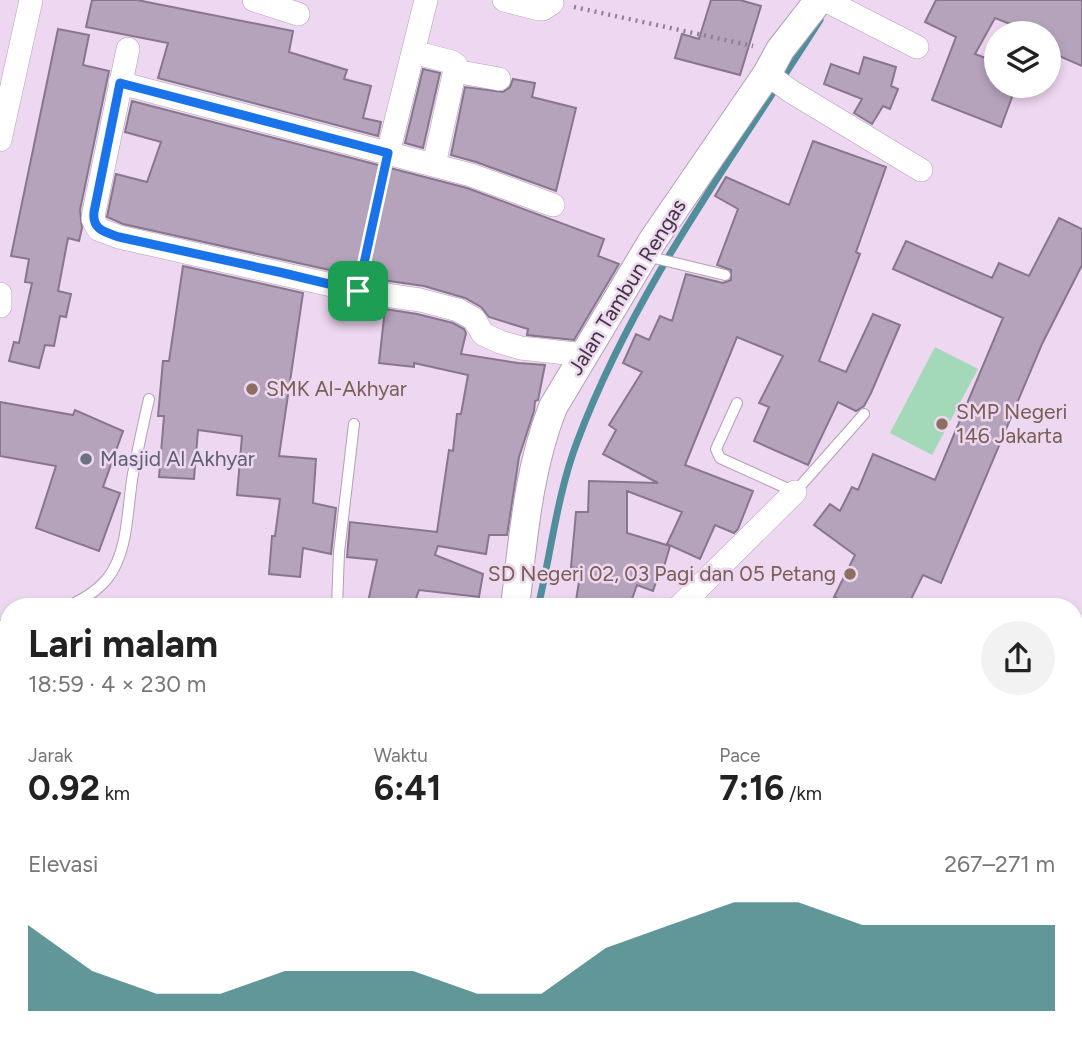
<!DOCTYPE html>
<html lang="id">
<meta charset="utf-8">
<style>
body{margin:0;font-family:Figtree,sans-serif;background:#f2f2f2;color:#222;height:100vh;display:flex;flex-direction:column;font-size:26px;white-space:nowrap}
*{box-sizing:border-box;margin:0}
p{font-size:23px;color:#767676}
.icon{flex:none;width:38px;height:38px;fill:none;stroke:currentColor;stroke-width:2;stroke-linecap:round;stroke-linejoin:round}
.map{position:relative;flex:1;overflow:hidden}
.drawer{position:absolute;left:0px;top:598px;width:1083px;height:450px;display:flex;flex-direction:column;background:#fff;border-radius:28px 28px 0 0;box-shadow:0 4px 10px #0003}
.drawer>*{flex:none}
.controls{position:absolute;left:984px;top:21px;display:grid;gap:14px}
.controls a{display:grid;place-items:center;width:77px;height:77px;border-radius:50%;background:#fff;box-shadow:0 4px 10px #0003;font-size:35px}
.pin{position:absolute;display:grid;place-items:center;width:60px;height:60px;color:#fff;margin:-30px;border-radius:14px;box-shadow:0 4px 10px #0006}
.round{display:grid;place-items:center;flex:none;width:74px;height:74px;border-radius:37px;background:#f2f2f2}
.headline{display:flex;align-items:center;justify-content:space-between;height:119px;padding:0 28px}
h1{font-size:38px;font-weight:700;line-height:52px}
.metrics{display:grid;grid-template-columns:repeat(3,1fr);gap:10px;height:119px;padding:7px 28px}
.metrics div{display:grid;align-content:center}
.metrics b{font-size:35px;font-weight:700}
.metrics small{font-size:19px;font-weight:400}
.metrics p{font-size:19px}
.chart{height:196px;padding:14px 28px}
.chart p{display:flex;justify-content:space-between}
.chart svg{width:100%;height:126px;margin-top:7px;fill:#206c6e;opacity:.7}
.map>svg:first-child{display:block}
.green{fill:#a3d8b8}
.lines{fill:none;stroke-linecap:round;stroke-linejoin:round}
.stream{stroke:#518e9c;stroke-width:7}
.building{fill:#b5a3bc;stroke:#87768e;stroke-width:2}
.service-casing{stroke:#b49eb5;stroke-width:12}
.minor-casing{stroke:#b49eb5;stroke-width:24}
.tertiary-casing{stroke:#b49eb5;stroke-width:30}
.path{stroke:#8f8090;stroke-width:4.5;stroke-dasharray:2 5;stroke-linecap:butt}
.service{stroke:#fff;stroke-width:10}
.minor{stroke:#fff;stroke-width:23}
.tertiary{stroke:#fff;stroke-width:28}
.route-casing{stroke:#fff;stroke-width:14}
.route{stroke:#1a73e8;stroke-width:9}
.education-dot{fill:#8d6e63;stroke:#eed7f0;stroke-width:2.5}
.worship-dot{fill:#6b7280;stroke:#eed7f0;stroke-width:2.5}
.labels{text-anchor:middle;stroke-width:5;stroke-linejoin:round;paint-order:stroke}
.street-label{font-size:21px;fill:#3f363f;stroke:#eed7f0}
.education-label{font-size:21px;fill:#785e54;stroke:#eed7f0;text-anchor:start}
.worship-label{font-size:21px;fill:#5b616d;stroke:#eed7f0;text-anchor:start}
</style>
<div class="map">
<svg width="1082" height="1047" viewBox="0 0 1082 1047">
<rect width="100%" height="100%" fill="#eed7f0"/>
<path class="green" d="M935,347L978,369L932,455L890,433Z"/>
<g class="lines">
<path class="stream" d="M538,607C551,553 557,495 577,442C635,288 733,158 820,20
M0,899L9,896
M1074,964L1082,967"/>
</g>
<path class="building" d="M92,0H137L293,31L289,52L347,70L344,79L371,86L363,118L381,122L378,136L158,78L168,43L86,27Z
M711,0H740L761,6L740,75L675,58L682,34L699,39Z
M936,0H1082V66L1048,51V33H1033L995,18L975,54L996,62V86H1016L1001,127L932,100L956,37L925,22Z
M58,29L89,35L83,65L109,71L80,210L82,228L79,241L68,238L58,291L71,294L66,317L60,316L54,346L45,345L39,368L9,361L14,342L19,343L32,283L25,282L29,259L11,256Z
M864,57L896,67L891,86L898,89L890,109L883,106L872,124L854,113L862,99L824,84L831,64L859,74Z
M423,69L440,73L423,148L405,143Z
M513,79L535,83L532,97L576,108L556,191L476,162L451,155L465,87L503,92L510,87Z
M132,101L467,188L604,239L598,256L619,264L574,340L527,335L528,329L489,317L481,307L465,298L424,286L361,277L123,224L107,217L116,174L147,182L161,142L125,132Z
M813,141L886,167L856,252L860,254L819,361L846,372L873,314L900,325L871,393L864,406L856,411L838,402L808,465L754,441L769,407L759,403L783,356L737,337L685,465L753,491L738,529L734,533L715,525L700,559L667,544L682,512L627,491V533L670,546L661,577L658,576L653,591L637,585L629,607H575L581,569L571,567L576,512H588L589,481L658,483L603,454L616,430L609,425L642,372L623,363L636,334L649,340L660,316L672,321L686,274L723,283L731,280V270L717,265L738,209L715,196L726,177L789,205Z
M1059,218L1082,229V265L1042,344L941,583L923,575L907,607H855L834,597L855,555L814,525L830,504L840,511L852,487L858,490L873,454L935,480L1003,318L893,269L906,241L992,278L999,263L1029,276Z
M183,266L303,293L279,456L316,459L313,503L336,508L331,554L303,548L300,577L269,574L272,536H275L280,499L237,495L242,436L198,430L194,479L159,477L164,416H158L163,361H169Z
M385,309L417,314L453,323L464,329L466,333L461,354L518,363L545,365L538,400L535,401L534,411L519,457L507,535H489L486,554L438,546L435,555L483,574L479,597L419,590L413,607H367L377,560L347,557L350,522L437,532L449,450L453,451L457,414H461L468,375L414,363V367L379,363Z
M0,402L73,415L75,410L123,431L103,487L120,493L99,551L36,528L56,466L0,456Z"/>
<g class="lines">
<g class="service-casing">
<path id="service" d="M646,256L725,275
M737,403L716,449L720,458L795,492L864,414
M67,607C83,599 96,592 107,579C129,552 127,507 133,474C138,449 143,424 149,399
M337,607L339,552L354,424
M0,626L9,624
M0,657L9,680
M1077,697L1082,686
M0,771L9,767
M0,804L9,822"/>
</g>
<g class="minor-casing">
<path id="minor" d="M254,0L298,14
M504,0L539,9H543L552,3
M825,0L917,47
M128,49L94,212L93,219L98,229L119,237L358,291L420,300L458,310L474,319L483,334L500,342L521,348L585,355
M413,52L452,62L456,65L434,165
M455,71L499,79
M767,74L792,92L921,170
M120,83L471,175L553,205
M0,140L31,0
M388,153L426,0
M0,294V306
M679,607L795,492
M0,942L9,938
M1074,1002L1082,1005
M350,1040V1044L355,1047
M69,1047L70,1040
M207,1047L209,1040
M448,1047L450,1040
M508,1047L510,1040
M916,1047L919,1040"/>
</g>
<g class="tertiary-casing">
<path id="tertiary" d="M515,607C523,540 528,470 553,407L653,240L767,74L780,50L819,0
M0,876L9,873
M1074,939L1082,942
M378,1047L380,1040"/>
</g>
<path class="path" d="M574,7L753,46
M363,269L383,175"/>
<use href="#service" class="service"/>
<use href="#minor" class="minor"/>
<use href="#tertiary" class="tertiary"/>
</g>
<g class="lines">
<g class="route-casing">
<path id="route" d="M120,83L388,153L358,291L279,272L119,237C105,232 92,230 94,212Z"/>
</g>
<use href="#route" class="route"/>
</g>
<g class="education-dot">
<circle cx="252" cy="389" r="7"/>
<circle cx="942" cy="424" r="7"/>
<circle cx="850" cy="574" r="7"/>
</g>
<circle class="worship-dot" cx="86" cy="459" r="7"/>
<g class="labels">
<g class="street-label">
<text transform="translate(627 287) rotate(-58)" y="7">Jalan Tambun Rengas</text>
</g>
<g class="education-label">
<text x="266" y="396">SMK Al-Akhyar</text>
<text x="956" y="419">SMP Negeri<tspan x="956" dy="24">146 Jakarta</tspan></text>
<text x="836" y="581" text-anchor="end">SD Negeri 02, 03 Pagi dan 05 Petang</text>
</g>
<g class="worship-label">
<text x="100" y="466">Masjid Al Akhyar</text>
</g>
</g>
</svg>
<div class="controls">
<a><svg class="icon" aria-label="layers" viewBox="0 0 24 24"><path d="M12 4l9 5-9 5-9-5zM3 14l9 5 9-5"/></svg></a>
</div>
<div class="pin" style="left:358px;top:291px;background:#1e9e55"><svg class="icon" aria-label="arrive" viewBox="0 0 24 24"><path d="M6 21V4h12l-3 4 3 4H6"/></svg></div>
<section class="drawer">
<div class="headline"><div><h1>Lari malam</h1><p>18:59 · 4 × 230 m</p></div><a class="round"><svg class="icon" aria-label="share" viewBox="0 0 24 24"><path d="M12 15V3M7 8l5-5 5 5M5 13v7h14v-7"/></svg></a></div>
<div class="metrics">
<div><p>Jarak</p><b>0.92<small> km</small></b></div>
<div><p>Waktu</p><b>6:41</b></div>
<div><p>Pace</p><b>7:16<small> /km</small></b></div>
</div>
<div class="chart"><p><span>Elevasi</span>267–271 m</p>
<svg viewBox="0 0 160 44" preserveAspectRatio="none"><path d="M0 44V14L10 30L20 38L30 38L40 30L50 30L60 30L70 38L80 38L90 22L100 14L110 6L120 6L130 14L140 14L150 14L160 14V44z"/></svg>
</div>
</section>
</div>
